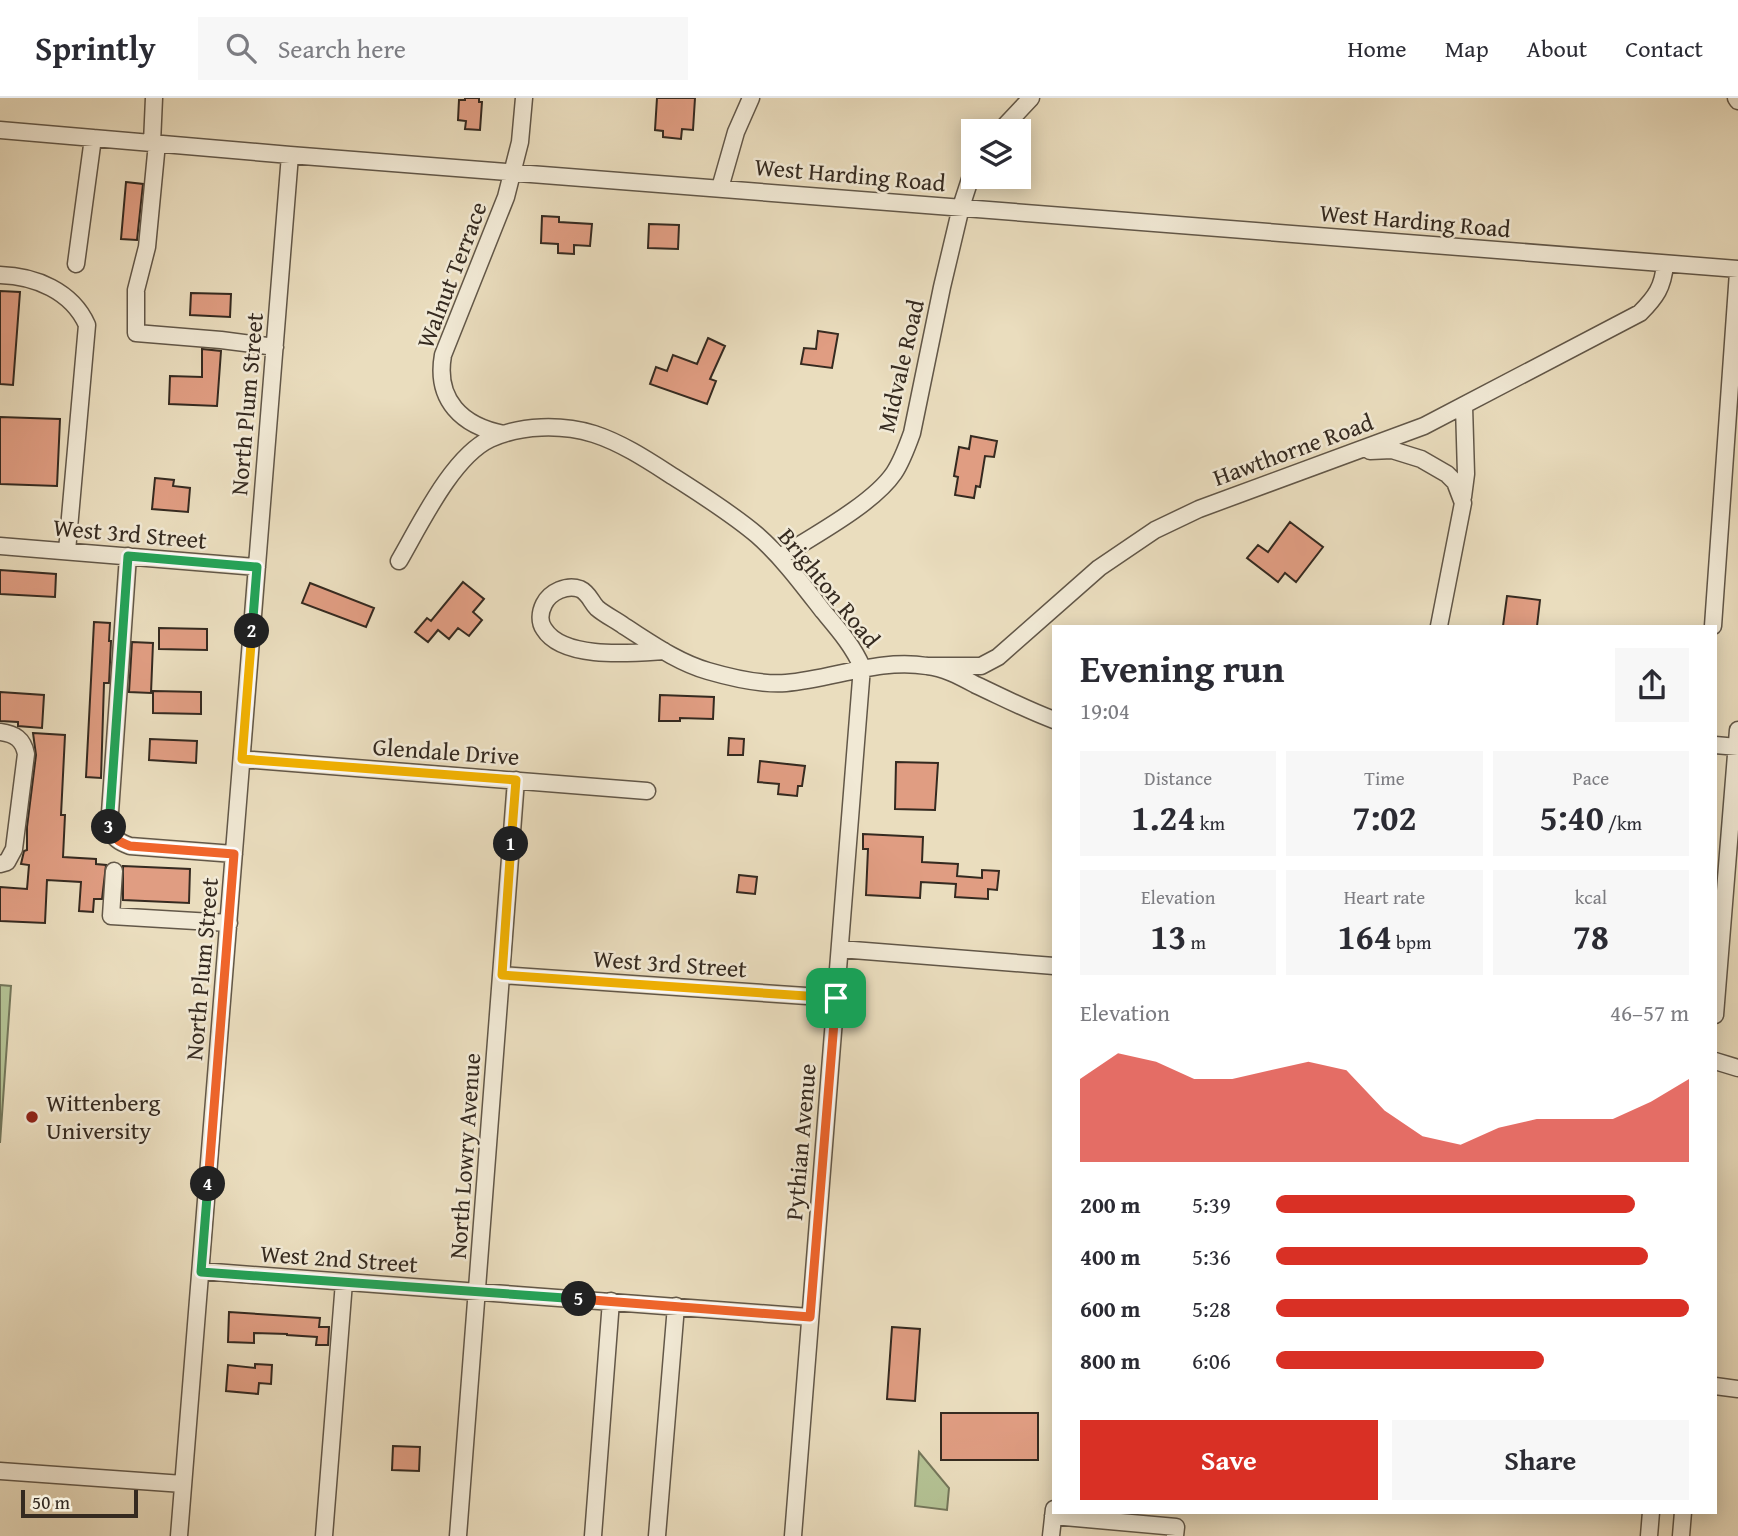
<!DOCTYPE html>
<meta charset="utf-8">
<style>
body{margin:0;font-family:"Gentium Book Plus",serif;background:#f7f7f7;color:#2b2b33;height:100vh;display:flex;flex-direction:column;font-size:26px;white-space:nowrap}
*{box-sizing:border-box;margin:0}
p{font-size:23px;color:#7c7c81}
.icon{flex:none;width:38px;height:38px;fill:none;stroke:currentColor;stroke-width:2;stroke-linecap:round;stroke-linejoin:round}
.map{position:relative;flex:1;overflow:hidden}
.drawer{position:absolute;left:1052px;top:527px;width:665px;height:889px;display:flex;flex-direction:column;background:#fff;border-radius:0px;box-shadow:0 4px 18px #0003}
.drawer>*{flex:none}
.buttons{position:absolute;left:961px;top:21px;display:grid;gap:14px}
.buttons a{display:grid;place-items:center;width:70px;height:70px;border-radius:0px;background:#fff;box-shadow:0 4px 18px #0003;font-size:35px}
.scale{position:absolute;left:21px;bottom:18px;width:117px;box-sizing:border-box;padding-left:7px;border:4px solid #352a20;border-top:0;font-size:19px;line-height:24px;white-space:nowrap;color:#352a20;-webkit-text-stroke:5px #f1e9d5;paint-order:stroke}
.pin{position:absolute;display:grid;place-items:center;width:60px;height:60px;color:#fff;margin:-30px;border-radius:14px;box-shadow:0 4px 10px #0006}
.km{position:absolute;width:35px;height:35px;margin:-18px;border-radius:50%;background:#222;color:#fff;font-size:19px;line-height:35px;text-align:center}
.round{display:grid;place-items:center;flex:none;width:74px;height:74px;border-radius:0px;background:#f7f7f7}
.summary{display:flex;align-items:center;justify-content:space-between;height:119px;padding:0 28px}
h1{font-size:38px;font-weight:700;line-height:52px}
.stats{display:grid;grid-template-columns:repeat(3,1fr);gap:10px;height:119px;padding:7px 28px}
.stats div{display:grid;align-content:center;border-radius:0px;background:#f7f7f7;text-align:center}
.stats b{font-size:35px;font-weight:700}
.stats small{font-size:19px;font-weight:400}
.stats p{font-size:19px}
.chart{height:196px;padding:14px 28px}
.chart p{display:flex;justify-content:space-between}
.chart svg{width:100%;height:126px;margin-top:7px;fill:#d93025;opacity:.7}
.button{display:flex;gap:14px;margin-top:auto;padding:14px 28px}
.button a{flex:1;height:80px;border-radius:0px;background:#d93025;color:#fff;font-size:28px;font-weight:700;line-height:80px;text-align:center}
.button a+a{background:#f7f7f7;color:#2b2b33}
ul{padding:0 28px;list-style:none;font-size:23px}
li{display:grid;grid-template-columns:112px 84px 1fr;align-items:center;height:52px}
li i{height:18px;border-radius:9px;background:#d93025}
header{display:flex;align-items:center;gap:42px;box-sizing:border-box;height:98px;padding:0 35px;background:#fff;border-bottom:2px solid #e1e1e2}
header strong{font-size:33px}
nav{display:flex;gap:38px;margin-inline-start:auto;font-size:24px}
.search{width:490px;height:63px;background:#f7f7f7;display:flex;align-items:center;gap:18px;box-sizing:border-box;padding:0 24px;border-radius:0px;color:#7c7c81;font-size:26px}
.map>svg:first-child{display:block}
.green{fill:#b4c294;stroke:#74765a;stroke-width:2}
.building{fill:#e09d82;stroke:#352a20;stroke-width:2}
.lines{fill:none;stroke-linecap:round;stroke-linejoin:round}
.minor-casing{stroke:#625748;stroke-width:19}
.minor{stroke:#f1e9d5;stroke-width:16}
.split-1-casing{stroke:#fff;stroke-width:14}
.split-2-casing{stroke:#fff;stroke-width:14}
.split-3-casing{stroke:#fff;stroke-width:14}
.split-4-casing{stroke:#fff;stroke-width:14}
.split-5-casing{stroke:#fff;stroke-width:14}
.split-6-casing{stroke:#fff;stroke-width:14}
.split-1{stroke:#f5b400;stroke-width:9}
.split-2{stroke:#f5b400;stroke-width:9}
.split-3{stroke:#22a559;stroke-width:9}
.split-4{stroke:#f0652b;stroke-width:9}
.split-5{stroke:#22a559;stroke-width:9}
.split-6{stroke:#f0652b;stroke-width:9}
.poi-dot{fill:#8f2418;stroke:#f1e9d5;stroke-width:2.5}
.labels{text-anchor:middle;stroke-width:5;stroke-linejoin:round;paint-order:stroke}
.street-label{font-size:24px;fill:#352a20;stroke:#f1e9d5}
.poi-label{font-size:24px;fill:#352a20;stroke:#f1e9d5;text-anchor:start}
</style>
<header>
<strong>Sprintly</strong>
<div class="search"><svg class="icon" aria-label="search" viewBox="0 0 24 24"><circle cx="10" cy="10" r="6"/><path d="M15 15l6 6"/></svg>Search here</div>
<nav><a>Home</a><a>Map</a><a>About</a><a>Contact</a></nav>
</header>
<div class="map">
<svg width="1738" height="1438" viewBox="0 0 1738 1438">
<rect width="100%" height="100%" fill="#eaddbe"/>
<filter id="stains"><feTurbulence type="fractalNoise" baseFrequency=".00286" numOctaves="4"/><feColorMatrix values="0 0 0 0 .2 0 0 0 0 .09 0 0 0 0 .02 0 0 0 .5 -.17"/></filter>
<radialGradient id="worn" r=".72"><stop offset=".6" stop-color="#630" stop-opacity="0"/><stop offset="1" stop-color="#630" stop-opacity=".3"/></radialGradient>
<path class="green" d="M0,887L11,888L0,1045Z
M919,1354L949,1390L947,1412L915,1408Z"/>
<path class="building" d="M465,0H479V4H482L480,32L465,31L466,23L458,22L459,2H465Z
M657,0H695L693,32L682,31L681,41L663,39V33L655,32Z
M126,84L143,86L137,142L121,141Z
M542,118L559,119V124L592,126L590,148L574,147V156L558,155V146L541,145Z
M649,126L679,127L678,151L648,150Z
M0,193L20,194L13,287L0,286Z
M191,195L231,196L230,219L190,217Z
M818,233L838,236L832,270L801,266L804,250L816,251Z
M708,240L725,248L710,281L716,283L707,306L650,286L656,269L667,273L673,257L697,266Z
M202,251L221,253L217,308L169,306L170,278L202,279Z
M0,319L60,321L57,388L0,386Z
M971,338L997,343L994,359L985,358L980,389L976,388L974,400L955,397L958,379L954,378L959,349L969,351Z
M155,380L174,382L173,388L190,390L188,414L152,411Z
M1290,424L1323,449L1296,484L1285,475L1278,484L1247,460L1258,447L1268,454Z
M0,472L56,476L55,499L0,496Z
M463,484L484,501L473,514L482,522L469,538L458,530L449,541L438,532L428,544L415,534L427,520L431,523Z
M310,485L374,510L366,529L302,505Z
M1507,498L1540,502L1537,528H1503Z
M94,524L110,525L109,543H111L109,585H104L101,680L86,679Z
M159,530L207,531V552L159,551Z
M132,544L153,545L151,595L129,594Z
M153,593L201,594V616L153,615Z
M0,594L44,597L42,630L18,628V624L0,623Z
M660,597L714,599L713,621L680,620V623H659Z
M33,635L65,637L61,717H65L63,759L96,761V766L106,767L102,801H94L93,814L79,813L81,784L47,782L45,825L0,823V789L27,791L29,767L21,766L24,753L27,752V729L36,657Z
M729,640L744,641L743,657H728Z
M150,641L197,643L196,665L149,662Z
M760,663L805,668L802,688H798L797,698L778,696L779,686L758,684Z
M896,664L938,665L935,712L895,711Z
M863,736L923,739L922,764L958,766L957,778L982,780V772L999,773L997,792L988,791V801L955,799L956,786L921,784L920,800L866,797L868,751H863Z
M123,768L190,771L189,805L123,802Z
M739,777L757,779L755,796L737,794Z
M229,1214L320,1220L319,1229H329L328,1247H316L317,1239L287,1237V1236L254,1235V1245L228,1244Z
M892,1229L920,1231L915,1303L887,1301Z
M255,1266L272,1267L271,1286L259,1285L258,1296L226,1293L228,1267L255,1270Z
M941,1315H1038V1362H941Z
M393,1348L420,1349L419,1373L392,1372Z"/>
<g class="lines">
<g class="minor-casing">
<path id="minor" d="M1736,0L1738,3
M0,32L290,57L1738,171
M1000,33L1031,0
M152,45L154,0
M157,45L147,149L136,192V235L221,242L275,249
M720,90L736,34L751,0
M76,166L93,40
M0,177C35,178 72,193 87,227L67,453
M504,336C462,328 435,302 443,257L506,99L520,44L524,0
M1370,353L1392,352L1421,361L1447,376L1455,384L1463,405L1439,528
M1463,399L1466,376L1464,308
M0,448L257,469
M128,458L109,729C114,741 119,744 130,748L234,756
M780,459C813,438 873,406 894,375C902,363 907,349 912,335L942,189L961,109L973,72
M399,463C420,427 452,359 490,341C521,327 561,326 594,336C622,345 649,363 674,379C702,397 731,415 757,437C782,459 802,486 823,513C838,531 853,548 862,569L793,1438
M1713,528L1738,174
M664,553C632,555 563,562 544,531C539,524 540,514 544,506C550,494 567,486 580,491C589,495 591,504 597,510C605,517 616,522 624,528C651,545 677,564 708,573C732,580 760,587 786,585C834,581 879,560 927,568C945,570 961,579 976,587C1002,599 1027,612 1054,622
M927,568H981L998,559L1099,470L1155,432L1199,411L1424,328L1640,215C1656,199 1663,189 1665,166
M0,634C15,636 23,641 26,656L14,751L7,764L0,766
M1715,647L1738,649
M242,661L647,693
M114,773L111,818L229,825
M840,851L1054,868
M502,877L836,900
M1715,917L1738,632
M1715,963L1738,970
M201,1173L810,1219
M1715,1288L1738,1291
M0,1373L183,1386
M1053,1418L1176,1429L1175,1438
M179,1438L290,57
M324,1438L344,1184
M458,1438L516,682
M593,1438L611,1203
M657,1438L676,1208
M1051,1438L1054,1411
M1649,1438L1651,1414
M1681,1438L1683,1414"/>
</g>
<use href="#minor" class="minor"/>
</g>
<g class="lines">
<g class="split-1-casing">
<path id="split-1" d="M511,746L502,877L836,900"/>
</g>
<g class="split-2-casing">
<path id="split-2" d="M252,533L242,661L516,682L511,746"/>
</g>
<g class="split-3-casing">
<path id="split-3" d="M109,729L128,458L257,469L252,533"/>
</g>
<g class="split-4-casing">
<path id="split-4" d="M109,729C114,741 119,744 130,748L234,756L208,1086"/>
</g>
<g class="split-5-casing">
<path id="split-5" d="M208,1086L201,1174L579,1201"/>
</g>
<g class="split-6-casing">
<path id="split-6" d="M579,1201L810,1219L836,900"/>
</g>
<use href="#split-1" class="split-1"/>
<use href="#split-2" class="split-2"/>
<use href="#split-3" class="split-3"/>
<use href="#split-4" class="split-4"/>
<use href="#split-5" class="split-5"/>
<use href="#split-6" class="split-6"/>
</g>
<circle class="poi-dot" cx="32" cy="1019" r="7"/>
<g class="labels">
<g class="street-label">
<text transform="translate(850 77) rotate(5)" y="8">West Harding Road</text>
<text transform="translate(1415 123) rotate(5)" y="8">West Harding Road</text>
<text transform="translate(452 177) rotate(-69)" y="8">Walnut Terrace</text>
<text transform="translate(901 268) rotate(-77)" y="8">Midvale Road</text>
<text transform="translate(247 306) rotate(-85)" y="8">North Plum Street</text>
<text transform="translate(1293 352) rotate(-20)" y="8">Hawthorne Road</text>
<text transform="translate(130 436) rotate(5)" y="8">West 3rd Street</text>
<text transform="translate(829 490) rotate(51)" y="8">Brighton Road</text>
<text transform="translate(446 654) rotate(4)" y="8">Glendale Drive</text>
<text transform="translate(670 866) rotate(4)" y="8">West 3rd Street</text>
<text transform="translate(202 871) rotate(-85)" y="8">North Plum Street</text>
<text transform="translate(801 1044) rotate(-85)" y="8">Pythian Avenue</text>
<text transform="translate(465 1058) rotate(-86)" y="8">North Lowry Avenue</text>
<text transform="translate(339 1161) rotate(4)" y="8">West 2nd Street</text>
</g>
<g class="poi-label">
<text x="46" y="1013">Wittenberg<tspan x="46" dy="28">University</tspan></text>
</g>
</g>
<rect width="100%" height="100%" filter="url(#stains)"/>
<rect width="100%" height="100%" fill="url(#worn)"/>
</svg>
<div class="buttons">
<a><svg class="icon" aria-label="layers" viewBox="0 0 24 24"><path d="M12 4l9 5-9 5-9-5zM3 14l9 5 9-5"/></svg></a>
</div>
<div class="scale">50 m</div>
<div class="pin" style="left:836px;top:900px;background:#1e9e55"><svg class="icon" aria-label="arrive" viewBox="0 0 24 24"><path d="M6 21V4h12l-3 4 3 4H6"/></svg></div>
<b class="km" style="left:511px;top:746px">1</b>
<b class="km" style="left:252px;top:533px">2</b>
<b class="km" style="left:109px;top:729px">3</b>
<b class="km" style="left:208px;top:1086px">4</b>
<b class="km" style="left:579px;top:1201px">5</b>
<section class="drawer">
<div class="summary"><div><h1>Evening run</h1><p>19:04</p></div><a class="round"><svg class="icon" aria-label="share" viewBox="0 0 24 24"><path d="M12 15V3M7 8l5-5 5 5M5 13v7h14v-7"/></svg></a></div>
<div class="stats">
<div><p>Distance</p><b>1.24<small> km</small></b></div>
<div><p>Time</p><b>7:02</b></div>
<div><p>Pace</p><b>5:40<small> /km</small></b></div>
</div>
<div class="stats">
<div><p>Elevation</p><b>13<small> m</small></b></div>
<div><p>Heart rate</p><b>164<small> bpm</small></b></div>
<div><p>kcal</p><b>78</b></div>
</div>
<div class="chart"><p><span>Elevation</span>46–57 m</p>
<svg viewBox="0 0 160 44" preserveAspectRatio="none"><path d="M0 44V15L10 6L20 9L30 15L40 15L50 12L60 9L70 12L80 26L90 35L100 38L110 32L120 29L130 29L140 29L150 23L160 15V44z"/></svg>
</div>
<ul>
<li><b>200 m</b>5:39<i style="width:87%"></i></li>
<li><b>400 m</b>5:36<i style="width:90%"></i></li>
<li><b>600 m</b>5:28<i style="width:100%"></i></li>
<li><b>800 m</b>6:06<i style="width:65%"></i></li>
</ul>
<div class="button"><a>Save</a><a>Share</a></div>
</section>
</div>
